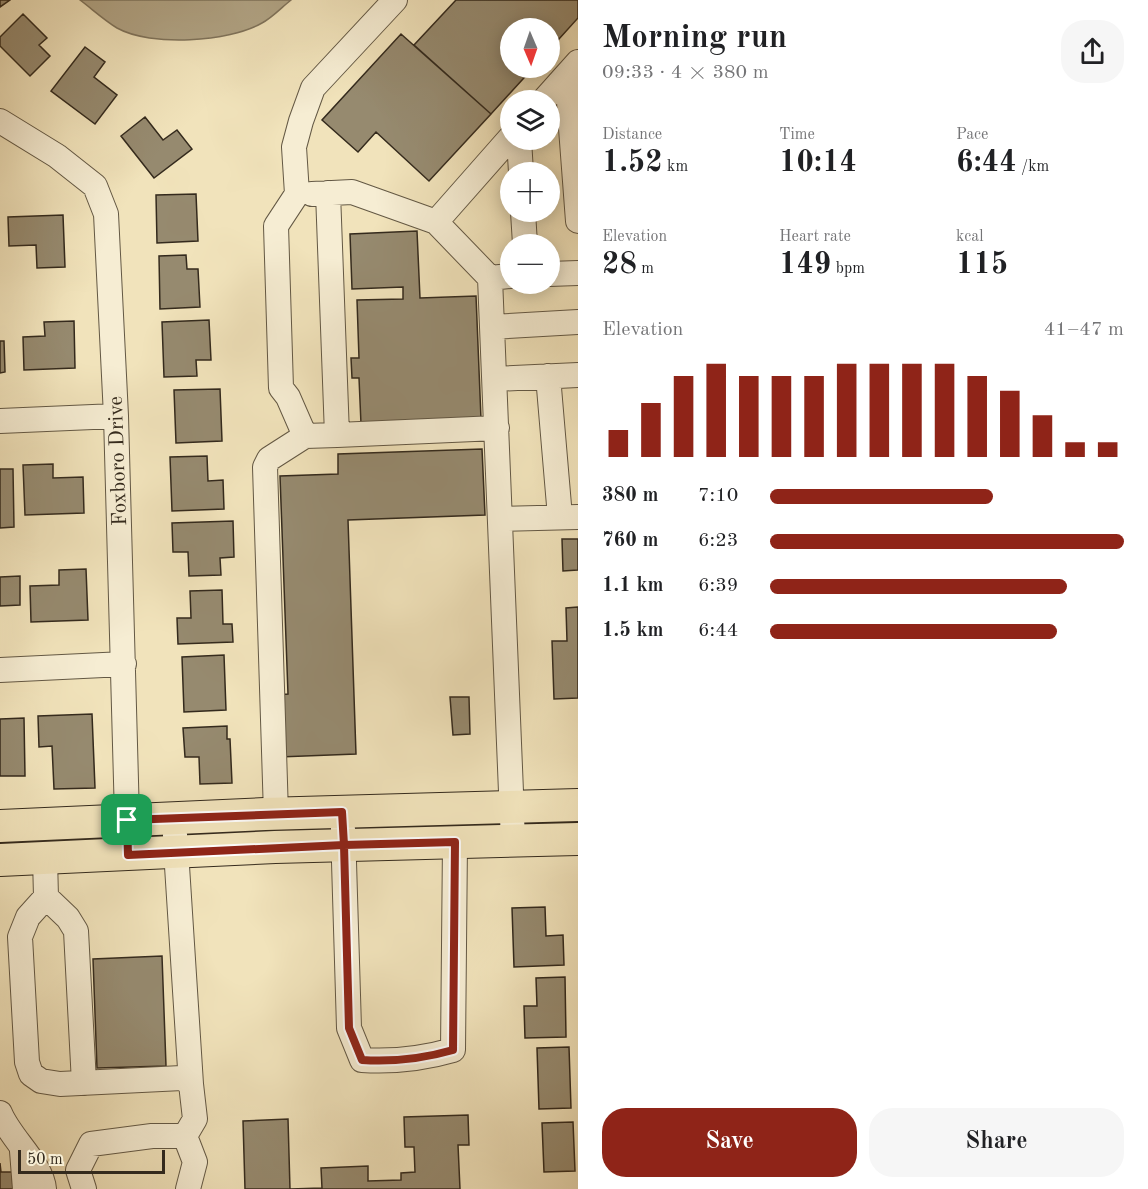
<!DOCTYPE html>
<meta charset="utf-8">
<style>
body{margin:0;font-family:"Old Standard TT",serif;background:#f6f6f6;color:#202124;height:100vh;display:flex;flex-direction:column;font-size:22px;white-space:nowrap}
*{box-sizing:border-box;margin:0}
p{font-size:20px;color:#757577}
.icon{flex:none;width:33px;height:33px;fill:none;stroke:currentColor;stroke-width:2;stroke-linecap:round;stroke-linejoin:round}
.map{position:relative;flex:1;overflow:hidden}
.sheet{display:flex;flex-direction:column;background:#fff;width:570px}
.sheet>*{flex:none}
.needle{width:39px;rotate:178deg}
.controls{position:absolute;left:500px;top:18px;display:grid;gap:12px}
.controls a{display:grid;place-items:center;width:60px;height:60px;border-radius:50%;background:#fff;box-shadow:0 3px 15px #0003;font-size:30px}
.scale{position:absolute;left:18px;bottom:15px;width:147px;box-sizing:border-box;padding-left:6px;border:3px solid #342a1d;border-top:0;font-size:16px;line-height:21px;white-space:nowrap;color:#342a1d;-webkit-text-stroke:4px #f6edd3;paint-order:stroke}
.pin{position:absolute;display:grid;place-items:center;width:51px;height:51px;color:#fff;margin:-26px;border-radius:12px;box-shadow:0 3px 9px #0006}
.round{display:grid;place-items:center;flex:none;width:63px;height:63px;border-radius:24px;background:#f6f6f6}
.headline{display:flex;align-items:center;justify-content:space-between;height:102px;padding:0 24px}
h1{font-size:33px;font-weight:700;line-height:45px}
.figures{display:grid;grid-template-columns:repeat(3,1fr);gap:9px;height:102px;padding:6px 24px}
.figures div{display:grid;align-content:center}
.figures b{font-size:30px;font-weight:700}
.figures small{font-size:16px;font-weight:400}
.figures p{font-size:16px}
.chart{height:168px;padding:12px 24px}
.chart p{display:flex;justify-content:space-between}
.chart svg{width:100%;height:108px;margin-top:6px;stroke:#8f2418;stroke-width:6}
.action{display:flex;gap:12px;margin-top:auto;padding:12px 24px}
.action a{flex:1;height:69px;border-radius:24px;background:#8f2418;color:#fff;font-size:24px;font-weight:700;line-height:69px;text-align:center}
.action a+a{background:#f6f6f6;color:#202124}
ul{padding:0 24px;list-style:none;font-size:20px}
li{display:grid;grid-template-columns:96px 72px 1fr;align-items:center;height:45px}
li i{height:15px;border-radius:8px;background:#8f2418}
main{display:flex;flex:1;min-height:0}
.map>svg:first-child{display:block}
.water{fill:#b1a485;stroke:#7f735b;stroke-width:1.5}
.building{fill:#968a6f;stroke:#342a1d;stroke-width:1.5}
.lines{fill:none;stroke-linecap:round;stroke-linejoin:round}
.minor-casing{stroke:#635844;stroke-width:26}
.major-casing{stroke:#342a1d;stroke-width:34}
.minor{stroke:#f6edd3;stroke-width:24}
.major{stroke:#f1e3bb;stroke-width:32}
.route-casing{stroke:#fff;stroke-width:12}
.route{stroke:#8f2418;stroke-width:8}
.labels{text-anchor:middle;stroke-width:4.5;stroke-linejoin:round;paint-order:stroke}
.street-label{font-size:21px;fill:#342a1d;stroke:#f6edd3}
</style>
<main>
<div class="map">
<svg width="578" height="1189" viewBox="0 0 578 1189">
<rect width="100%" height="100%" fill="#f1e3bb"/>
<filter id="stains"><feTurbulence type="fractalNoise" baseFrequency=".00333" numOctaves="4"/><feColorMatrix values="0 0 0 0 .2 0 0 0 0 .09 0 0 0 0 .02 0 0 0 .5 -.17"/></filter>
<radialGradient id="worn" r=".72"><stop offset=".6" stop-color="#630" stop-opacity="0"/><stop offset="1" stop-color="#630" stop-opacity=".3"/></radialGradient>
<path class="water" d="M80,0H291C282,7 272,18 262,23C229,42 151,47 117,28C104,20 92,9 80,0Z"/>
<path class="building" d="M0,0H10L0,7Z
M456,0H578V18L549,50V28H510V68H533L491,114L414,45Z
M23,14L47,38L39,45L50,56L30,76L0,46V37Z
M401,34L491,114L429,181L376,132L358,152L322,120Z
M85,47L105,62L94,77L117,95L95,124L51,91Z
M145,117L163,140L177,130L192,149L154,178L121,136Z
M196,194L198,241L157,243L156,195Z
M63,215L65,267L37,268L36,245L9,246L8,217Z
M417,231L420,298L476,296L481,419L361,424L359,378H352L351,358H359L357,300L403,299V287L352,289L350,234Z
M186,255L187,269H198L200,307L160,309L159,256Z
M209,320L211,360H196L197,376L164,377L162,322Z
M74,321L75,368L24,370L23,337L45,336L44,322Z
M0,341H4L5,372L0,373Z
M220,389L222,441L176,443L174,390Z
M482,449L485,515L348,520L356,754L279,757L277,695L288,694L280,476L338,474V454Z
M207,456L208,481L223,480L224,509L172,511L170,457Z
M53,464V478L83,477L84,513L25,515L23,465Z
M0,469H13L14,527L0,528Z
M233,521L234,557L220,558L221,575L189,576L188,552H173L172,523Z
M562,539H578V570L563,571Z
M86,569L88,620L31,622L30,586L59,585V570Z
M20,576V605L0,606V577Z
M222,590L223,624H232L233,642L178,644L177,618H191L190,591Z
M578,607V698L554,699L552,641H567L566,608Z
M224,655L226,710L184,712L182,657Z
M450,697H469L470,734L453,735Z
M92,714L95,788L54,789L52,746L39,747L38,716Z
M24,718L25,776H0V719Z
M227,726V739H230L232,783L200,784L199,757H185L183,728Z
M545,907L546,936L563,935L564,965L514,967L512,908Z
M162,956L166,1066L97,1068L93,959Z
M565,977L566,1037L525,1038L524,1006H537L536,978Z
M569,1047L571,1108L539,1109L537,1048Z
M468,1115L469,1145H458L460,1189H245L243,1121L288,1119L290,1189L322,1188L321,1168L368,1166V1181L401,1180V1173L415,1172L414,1147H405L404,1117Z
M573,1122L575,1171L544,1172L542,1123Z
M0,1163L1,1172H12L13,1189H0Z"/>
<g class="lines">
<g class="minor-casing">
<path id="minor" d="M567,75L578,221
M544,100L578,62
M0,121L57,156L95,186L106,214L116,416L128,854
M519,140L521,172
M312,194L352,192L436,222L490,278L510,276
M523,212L525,244
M436,222L510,138
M549,274L578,273
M490,278L513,841
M492,327L578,322
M548,376L560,517
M495,379L578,375
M0,421L116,416
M337,435L497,428
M305,436L337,435L328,193
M501,519L578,517
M0,670L124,664
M276,814L265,467L269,459L305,436L288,397L281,388L276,226L297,194L294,147L301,121L313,88L395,0
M343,829L349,1028L362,1060C394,1062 422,1059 453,1050L455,842
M175,835L191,1084
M45,858L46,897L68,918L76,931L84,1083
M46,897L28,917L20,937L27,1062L31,1074L41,1081L60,1084L182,1078L191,1084L195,1119L185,1136
M0,1113C10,1138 42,1164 44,1189
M185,1136L195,1162L188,1189
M22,1151L25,1189
M84,1189L78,1170L91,1144L152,1136H185"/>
</g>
<g class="major-casing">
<path id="major" d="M0,826L265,814L578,805
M0,860L275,847L578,839"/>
</g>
<use href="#minor" class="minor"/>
<use href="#major" class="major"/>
</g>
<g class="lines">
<g class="route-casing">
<path id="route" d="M127,820L128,855L344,845L349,1028L362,1060C394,1062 422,1059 453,1050L455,842L344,845L342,812L127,820"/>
</g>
<use href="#route" class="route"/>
</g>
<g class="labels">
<g class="street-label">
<text transform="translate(117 461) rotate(-92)" y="7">Foxboro Drive</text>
</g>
</g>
<rect width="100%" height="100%" filter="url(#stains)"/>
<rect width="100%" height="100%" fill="url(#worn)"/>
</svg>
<div class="controls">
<a><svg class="needle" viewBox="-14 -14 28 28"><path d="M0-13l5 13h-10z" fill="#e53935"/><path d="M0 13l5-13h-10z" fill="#757577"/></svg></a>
<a><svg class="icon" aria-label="layers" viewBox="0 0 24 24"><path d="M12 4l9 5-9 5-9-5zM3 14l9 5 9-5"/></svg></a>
<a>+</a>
<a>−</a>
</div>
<div class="scale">50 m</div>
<div class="pin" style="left:127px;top:820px;background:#1e9e55"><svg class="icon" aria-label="arrive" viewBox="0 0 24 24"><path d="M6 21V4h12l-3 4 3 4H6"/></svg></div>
</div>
<section class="sheet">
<div class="headline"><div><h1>Morning run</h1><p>09:33 · 4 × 380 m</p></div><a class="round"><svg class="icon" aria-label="share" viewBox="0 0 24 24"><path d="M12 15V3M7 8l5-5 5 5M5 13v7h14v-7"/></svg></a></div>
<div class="figures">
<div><p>Distance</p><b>1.52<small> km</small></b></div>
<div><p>Time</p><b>10:14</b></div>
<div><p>Pace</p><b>6:44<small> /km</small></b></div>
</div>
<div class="figures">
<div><p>Elevation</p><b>28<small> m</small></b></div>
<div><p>Heart rate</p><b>149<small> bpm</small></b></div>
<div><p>kcal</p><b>115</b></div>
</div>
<div class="chart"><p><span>Elevation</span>41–47 m</p>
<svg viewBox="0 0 160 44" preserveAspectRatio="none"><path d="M5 44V33M15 44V22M25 44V11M35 44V6M45 44V11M55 44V11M65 44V11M75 44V6M85 44V6M95 44V6M105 44V6M115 44V11M125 44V17M135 44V27M145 44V38M155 44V38"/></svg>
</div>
<ul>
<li><b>380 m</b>7:10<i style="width:63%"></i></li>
<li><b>760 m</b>6:23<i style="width:100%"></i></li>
<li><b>1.1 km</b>6:39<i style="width:84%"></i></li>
<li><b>1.5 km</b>6:44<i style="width:81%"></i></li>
</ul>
<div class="action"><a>Save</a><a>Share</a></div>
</section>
</main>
